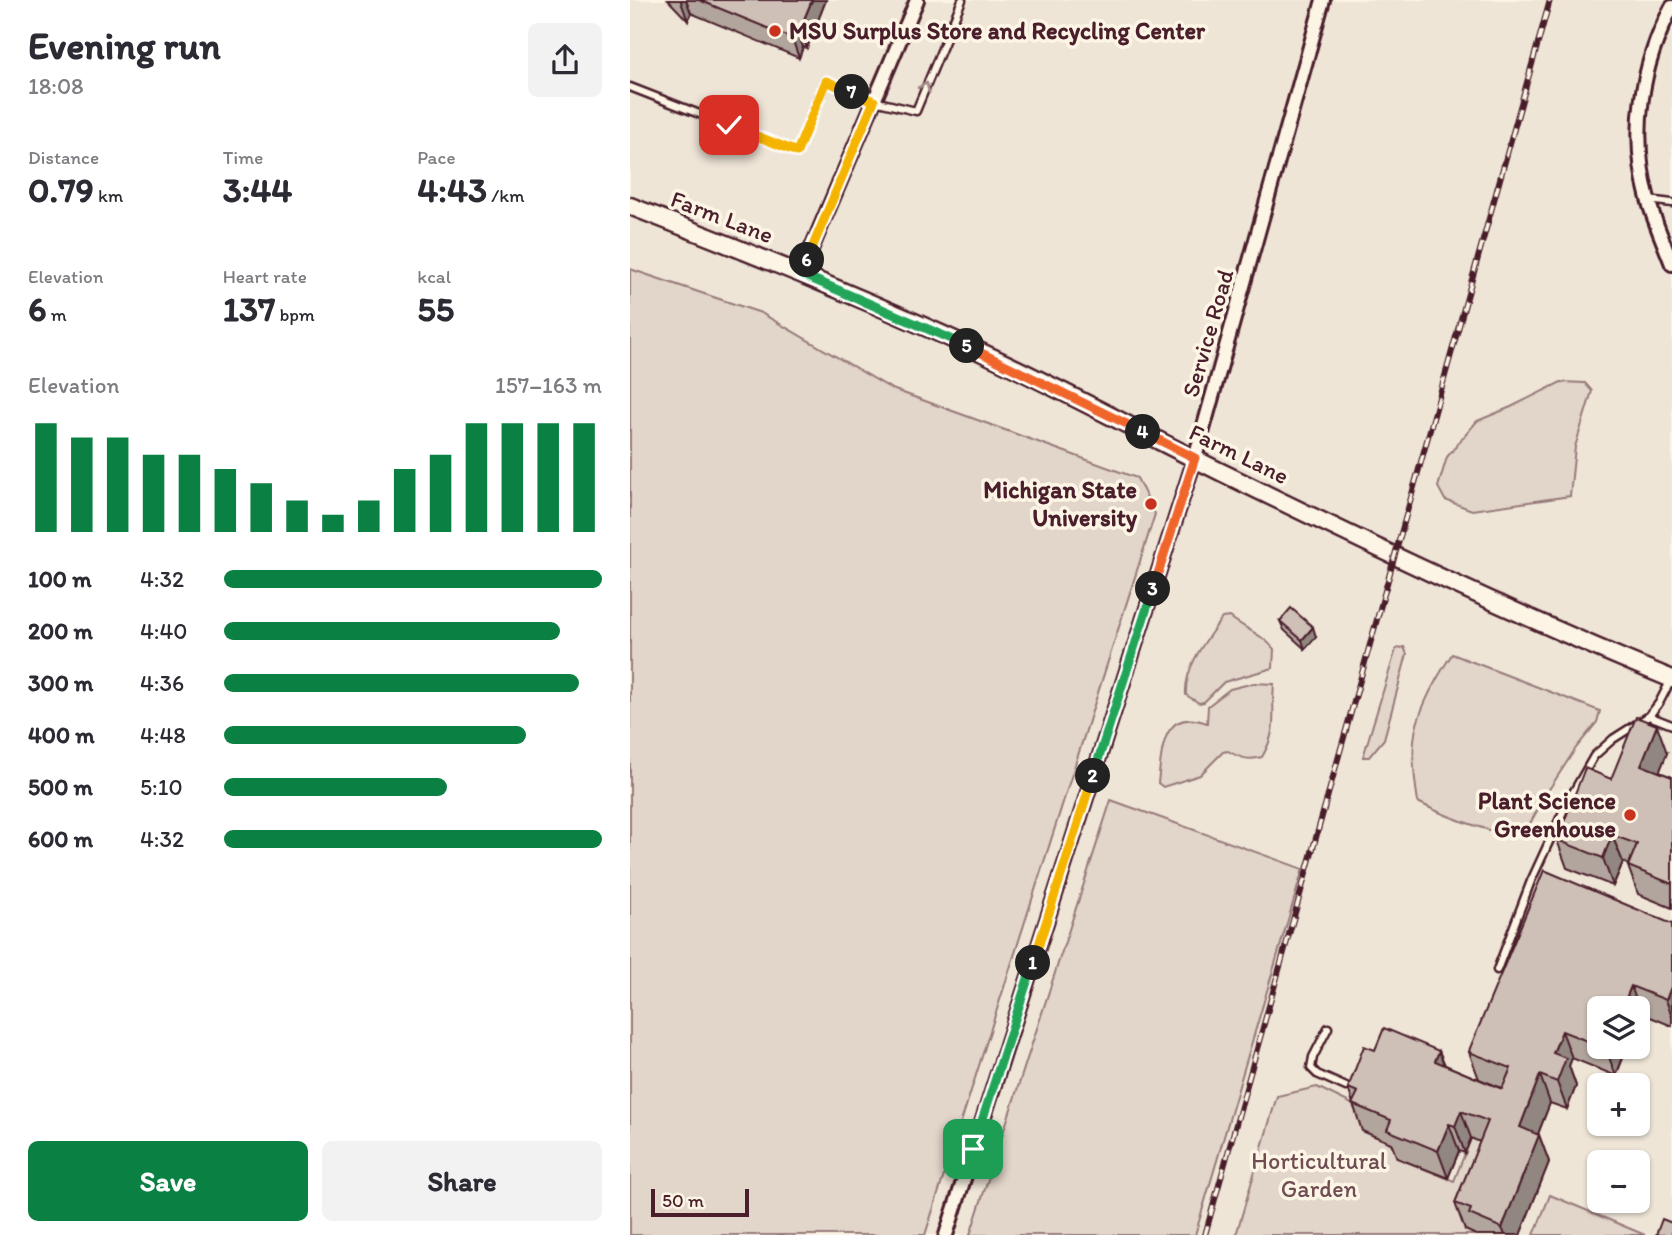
<!DOCTYPE html>
<meta charset="utf-8">
<style>
body{margin:0;font-family:Itim,sans-serif;background:#f2f2f3;color:#2b2b33;height:100vh;display:flex;flex-direction:column;font-size:26px;white-space:nowrap}
*{box-sizing:border-box;margin:0}
p{font-size:23px;color:#7c7c81}
.icon{flex:none;width:38px;height:38px;fill:none;stroke:currentColor;stroke-width:2;stroke-linecap:round;stroke-linejoin:round}
.map{position:relative;flex:1;overflow:hidden}
.details{display:flex;flex-direction:column;background:#fff;width:630px}
.details>*{flex:none}
.tools{position:absolute;left:957px;top:996px;display:grid;gap:14px}
.tools a{display:grid;place-items:center;width:63px;height:63px;border-radius:10px;background:#fff;box-shadow:0 2px 5px #0004;font-size:35px}
.scale{position:absolute;left:21px;bottom:18px;width:98px;box-sizing:border-box;padding-left:7px;border:4px solid #4a1f2b;border-top:0;font-size:19px;line-height:24px;white-space:nowrap;color:#4a1f2b;-webkit-text-stroke:5px #fcf5e5;paint-order:stroke}
.pin{position:absolute;display:grid;place-items:center;width:60px;height:60px;color:#fff;margin:-30px;border-radius:14px;box-shadow:0 4px 10px #0006}
.km{position:absolute;width:35px;height:35px;margin:-18px;border-radius:50%;background:#222;color:#fff;font-size:19px;line-height:35px;text-align:center}
.round{display:grid;place-items:center;flex:none;width:74px;height:74px;border-radius:10px;background:#f2f2f3}
.head{display:flex;align-items:center;justify-content:space-between;height:119px;padding:0 28px}
h1{font-size:38px;font-weight:700;line-height:52px}
.metrics{display:grid;grid-template-columns:repeat(3,1fr);gap:10px;height:119px;padding:7px 28px}
.metrics div{display:grid;align-content:center}
.metrics b{font-size:35px;font-weight:700}
.metrics small{font-size:19px;font-weight:400}
.metrics p{font-size:19px}
.chart{height:196px;padding:14px 28px}
.chart p{display:flex;justify-content:space-between}
.chart svg{width:100%;height:126px;margin-top:7px;stroke:#0b8043;stroke-width:6}
.action{display:flex;gap:14px;margin-top:auto;padding:14px 28px}
.action a{flex:1;height:80px;border-radius:10px;background:#0b8043;color:#fff;font-size:28px;font-weight:700;line-height:80px;text-align:center}
.action a+a{background:#f2f2f3;color:#2b2b33}
ul{padding:0 28px;list-style:none;font-size:23px}
li{display:grid;grid-template-columns:112px 84px 1fr;align-items:center;height:52px}
li i{height:18px;border-radius:9px;background:#0b8043}
main{display:flex;flex:1;min-height:0}
.map>svg:first-child{display:block}
.built{fill:#eee5d7;fill-rule:evenodd}
.green{fill:#e2d5ca;stroke:#967a7a;stroke-width:2}
.lines{fill:none;stroke-linecap:round;stroke-linejoin:round}
.service-casing{stroke:#4a1f2b;stroke-width:11}
.minor-casing{stroke:#4a1f2b;stroke-width:18}
.tertiary-casing{stroke:#4a1f2b;stroke-width:21}
.service{stroke:#fcf5e5;stroke-width:6}
.minor{stroke:#fcf5e5;stroke-width:12}
.tertiary{stroke:#fcf5e5;stroke-width:16}
.rail-casing{stroke:#4a1f2b;stroke-width:6}
.rail{stroke:#fcf5e5;stroke-width:3.5;stroke-dasharray:10;stroke-linecap:butt}
.wall{fill:#b2a59d;stroke:#4a1f2b;stroke-width:2}
.shaded-wall{fill:#918680;stroke:#4a1f2b;stroke-width:2}
.building{fill:#cfc0b7;stroke:#4a1f2b;stroke-width:2}
.oneway{stroke:#a38a88}
.split-1-casing{stroke:#fff;stroke-width:14}
.split-2-casing{stroke:#fff;stroke-width:14}
.split-3-casing{stroke:#fff;stroke-width:14}
.split-4-casing{stroke:#fff;stroke-width:14}
.split-5-casing{stroke:#fff;stroke-width:14}
.split-6-casing{stroke:#fff;stroke-width:14}
.split-7-casing{stroke:#fff;stroke-width:14}
.split-8-casing{stroke:#fff;stroke-width:14}
.split-1{stroke:#22a559;stroke-width:9}
.split-2{stroke:#f5b400;stroke-width:9}
.split-3{stroke:#22a559;stroke-width:9}
.split-4{stroke:#f0652b;stroke-width:9}
.split-5{stroke:#f0652b;stroke-width:9}
.split-6{stroke:#22a559;stroke-width:9}
.split-7{stroke:#f5b400;stroke-width:9}
.split-8{stroke:#f5b400;stroke-width:9}
.poi-dot{fill:#c8321e;stroke:#fcf5e5;stroke-width:2.5}
.labels{text-anchor:middle;stroke-width:7;stroke-linejoin:round;paint-order:stroke}
.poi-label{font-size:24px;font-weight:bold;fill:#4a1f2b;stroke:#fcf5e5;text-anchor:end}
.street-label{font-size:24px;fill:#4a1f2b;stroke:#fcf5e5}
.park-label{font-size:24px;fill:#704c53;stroke:#fcf5e5}
</style>
<main>
<section class="details">
<div class="head"><div><h1>Evening run</h1><p>18:08</p></div><a class="round"><svg class="icon" aria-label="share" viewBox="0 0 24 24"><path d="M12 15V3M7 8l5-5 5 5M5 13v7h14v-7"/></svg></a></div>
<div class="metrics">
<div><p>Distance</p><b>0.79<small> km</small></b></div>
<div><p>Time</p><b>3:44</b></div>
<div><p>Pace</p><b>4:43<small> /km</small></b></div>
</div>
<div class="metrics">
<div><p>Elevation</p><b>6<small> m</small></b></div>
<div><p>Heart rate</p><b>137<small> bpm</small></b></div>
<div><p>kcal</p><b>55</b></div>
</div>
<div class="chart"><p><span>Elevation</span>157–163 m</p>
<svg viewBox="0 0 160 44" preserveAspectRatio="none"><path d="M5 44V6M15 44V11M25 44V11M35 44V17M45 44V17M55 44V22M65 44V27M75 44V33M85 44V38M95 44V33M105 44V22M115 44V17M125 44V6M135 44V6M145 44V6M155 44V6"/></svg>
</div>
<ul>
<li><b>100 m</b>4:32<i style="width:100%"></i></li>
<li><b>200 m</b>4:40<i style="width:89%"></i></li>
<li><b>300 m</b>4:36<i style="width:94%"></i></li>
<li><b>400 m</b>4:48<i style="width:80%"></i></li>
<li><b>500 m</b>5:10<i style="width:59%"></i></li>
<li><b>600 m</b>4:32<i style="width:100%"></i></li>
</ul>
<div class="action"><a>Save</a><a>Share</a></div>
</section>
<div class="map">
<svg width="1042" height="1235" viewBox="0 0 1042 1235">
<rect width="100%" height="100%" fill="#fcf5e5"/>
<filter id="ink" filterUnits="userSpaceOnUse"><feTurbulence type="fractalNoise" baseFrequency=".0143" numOctaves="2"/><feDisplacementMap in="SourceGraphic" scale="14" xChannelSelector="R" yChannelSelector="G"/><feConvolveMatrix kernelMatrix="1 2 1 2 8 2 1 2 1" color-interpolation-filters="sRGB"/></filter>
<g filter="url(#ink)">
<path class="built" d="M0,0H1042V1235H0ZM970,1008H1008V1046H970ZM970,1085H1008V1124H970ZM970,1162H1008V1200H970Z"/>
<path class="green" d="M0,269L131,313L262,389L507,478L525,514L295,1235H0Z
M931,382L955,383L962,391L945,447L940,496L842,510L815,500L808,487L817,457L847,421L881,407Z
M600,617C615,629 632,634 644,649L643,668L594,682L574,702L569,703L556,695C554,667 576,640 592,618Z
M774,647L777,654L754,739L739,757H733L766,649Z
M822,654L970,711L967,722L946,748L918,791L898,827L882,836C849,828 818,818 788,802C785,783 782,761 784,741C786,713 807,677 822,654Z
M624,683L644,684C641,714 649,728 632,757C619,761 610,758 598,751L593,752L570,775L533,787L528,783C532,750 532,707 577,723L578,706L600,689Z
M481,800L673,869L565,1235H340Z
M687,1087L722,1104L728,1115L771,1147L767,1158L824,1181L841,1138L868,1149L848,1235H606L647,1096Z
M920,1195L1015,1235H904Z"/>
<g class="lines">
<g class="service-casing">
<path id="service" d="M0,87L167,152L196,81L244,101L286,111L332,0
M1018,200L1042,203
M1019,716L1042,725
M867,970L901,881L936,805L964,756L983,739L1019,716L1029,703L1042,678
M698,1028L683,1057L681,1068L687,1074L716,1087"/>
</g>
<g class="minor-casing">
<path id="minor" d="M1042,7C1011,65 1000,134 1018,199C1024,221 1034,243 1042,264
M171,273L287,0
M316,1235L565,458L693,0"/>
</g>
<g class="tertiary-casing">
<path id="tertiary" d="M0,206C123,254 246,303 366,359C444,396 520,437 597,475C744,547 891,617 1042,679"/>
</g>
<use href="#service" class="service"/>
<use href="#minor" class="minor"/>
<use href="#tertiary" class="tertiary"/>
<g class="rail-casing">
<path id="rail" d="M575,1235L920,0"/>
</g>
<use href="#rail" class="rail"/>
</g>
<path class="wall" d="M38,0H196L177,48L173,47L169,58L61,13L58,21Z
M650,621L686,637L675,649L654,630Z
M1037,753L1029,772L1042,777V908L1008,894L998,866V865L993,862L983,886L937,868L927,840L981,779Z
M1042,924V1026L1011,1013L986,1076L942,1058L939,1066L946,1086L937,1109L920,1103L908,1134L909,1135L919,1162L890,1235H846L835,1230L825,1203L850,1142L841,1138L835,1153L829,1151L818,1178L767,1158L761,1143L732,1131L718,1088L745,1050L809,1051L815,1065L872,1089V1088L849,1079L839,1052Z"/>
<path class="shaded-wall" d="M52,0H56L61,13L58,21L51,2Z
M182,0H196L177,48L170,29Z
M166,28L173,47L169,58L162,38Z
M683,627L686,637L675,649L672,640Z
M1027,725L1037,753L1021,793L1011,765Z
M982,835L993,862L983,886L973,858Z
M1042,984V1017L1036,1000Z
M1001,986L1011,1013L1008,1021V1008H992Z
M932,1031L942,1058L939,1066L946,1086L937,1109L927,1082L923,1053Z
M976,1046H997L986,1076L976,1049Z
M809,1051L819,1078L805,1061Z
M910,1075L920,1103L900,1154L890,1127Z
M831,1111L841,1138L835,1153L825,1126Z
M819,1124L829,1151L818,1178L808,1151Z
M909,1135L919,1162L890,1235H875L872,1228Z"/>
<path class="building" d="M69,0H182L170,29L166,28L162,38Z
M661,608L683,627L672,640L650,621Z
M1006,717L1027,725L1011,765L1042,777V884L998,866L1007,844L982,835L973,858L927,840L955,768L981,779Z
M914,870L1042,924V984L1036,1000L1001,986L992,1008H970V1046L932,1031L923,1053L936,1058L927,1082L910,1075L890,1127L909,1135L872,1228L839,1214L841,1209L825,1203L858,1121L831,1111L825,1126L819,1124L808,1151L757,1130L761,1120L722,1104L728,1092L718,1088L734,1046L745,1050L754,1028L809,1051L805,1061L872,1089L881,1068L839,1052L840,1048Z
M1032,1219L1042,1223V1235H1026Z"/>
<defs><path id="oneway-chevron" d="M-2-3.5L2.5 0L-2 3.5" fill="none" stroke-width="1.6" stroke-linecap="round" stroke-linejoin="round" transform="scale(1.75)"/></defs>
<use class="oneway" href="#oneway-chevron" transform="translate(295 87) rotate(-67)"/>
</g>
<g class="lines" filter="url(#ink)">
<g class="split-1-casing">
<path id="split-1" d="M343,1149L403,963"/>
</g>
<g class="split-2-casing">
<path id="split-2" d="M403,963L463,776"/>
</g>
<g class="split-3-casing">
<path id="split-3" d="M463,776L523,589"/>
</g>
<g class="split-4-casing">
<path id="split-4" d="M513,432L565,458L523,589"/>
</g>
<g class="split-5-casing">
<path id="split-5" d="M337,346L513,432"/>
</g>
<g class="split-6-casing">
<path id="split-6" d="M177,260L171,274L337,346"/>
</g>
<g class="split-7-casing">
<path id="split-7" d="M177,260L244,101L222,92"/>
</g>
<g class="split-8-casing">
<path id="split-8" d="M99,125L167,152L196,81L222,92"/>
</g>
<use href="#split-1" class="split-1"/>
<use href="#split-2" class="split-2"/>
<use href="#split-3" class="split-3"/>
<use href="#split-4" class="split-4"/>
<use href="#split-5" class="split-5"/>
<use href="#split-6" class="split-6"/>
<use href="#split-7" class="split-7"/>
<use href="#split-8" class="split-8"/>
</g>
<g class="poi-dot">
<circle cx="145" cy="31" r="7"/>
<circle cx="521" cy="504" r="7"/>
<circle cx="1000" cy="815" r="7"/>
</g>
<g class="labels">
<g class="poi-label">
<text x="159" y="39" text-anchor="start">MSU Surplus Store and Recycling Center</text>
<text x="507" y="498">Michigan State<tspan x="507" dy="28">University</tspan></text>
<text x="986" y="809">Plant Science<tspan x="986" dy="28">Greenhouse</tspan></text>
</g>
<g class="street-label">
<text transform="translate(92 217) rotate(21)" y="8">Farm Lane</text>
<text transform="translate(578 333) rotate(-74)" y="8">Service Road</text>
<text transform="translate(609 454) rotate(26)" y="8">Farm Lane</text>
</g>
<g class="park-label">
<text x="689" y="1169">Horticultural<tspan x="689" dy="28">Garden</tspan></text>
</g>
</g>
</svg>
<div class="tools">
<a><svg class="icon" aria-label="layers" viewBox="0 0 24 24"><path d="M12 4l9 5-9 5-9-5zM3 14l9 5 9-5"/></svg></a>
<a>+</a>
<a>−</a>
</div>
<div class="scale">50 m</div>
<div class="pin" style="left:343px;top:1149px;background:#1e9e55"><svg class="icon" aria-label="arrive" viewBox="0 0 24 24"><path d="M6 21V4h12l-3 4 3 4H6"/></svg></div>
<div class="pin" style="left:99px;top:125px;background:#d93025"><svg class="icon" aria-label="check" viewBox="0 0 24 24"><path d="M5 12l5 5 9-10"/></svg></div>
<b class="km" style="left:403px;top:963px">1</b>
<b class="km" style="left:463px;top:776px">2</b>
<b class="km" style="left:523px;top:589px">3</b>
<b class="km" style="left:513px;top:432px">4</b>
<b class="km" style="left:337px;top:346px">5</b>
<b class="km" style="left:177px;top:260px">6</b>
<b class="km" style="left:222px;top:92px">7</b>
</div>
</main>
